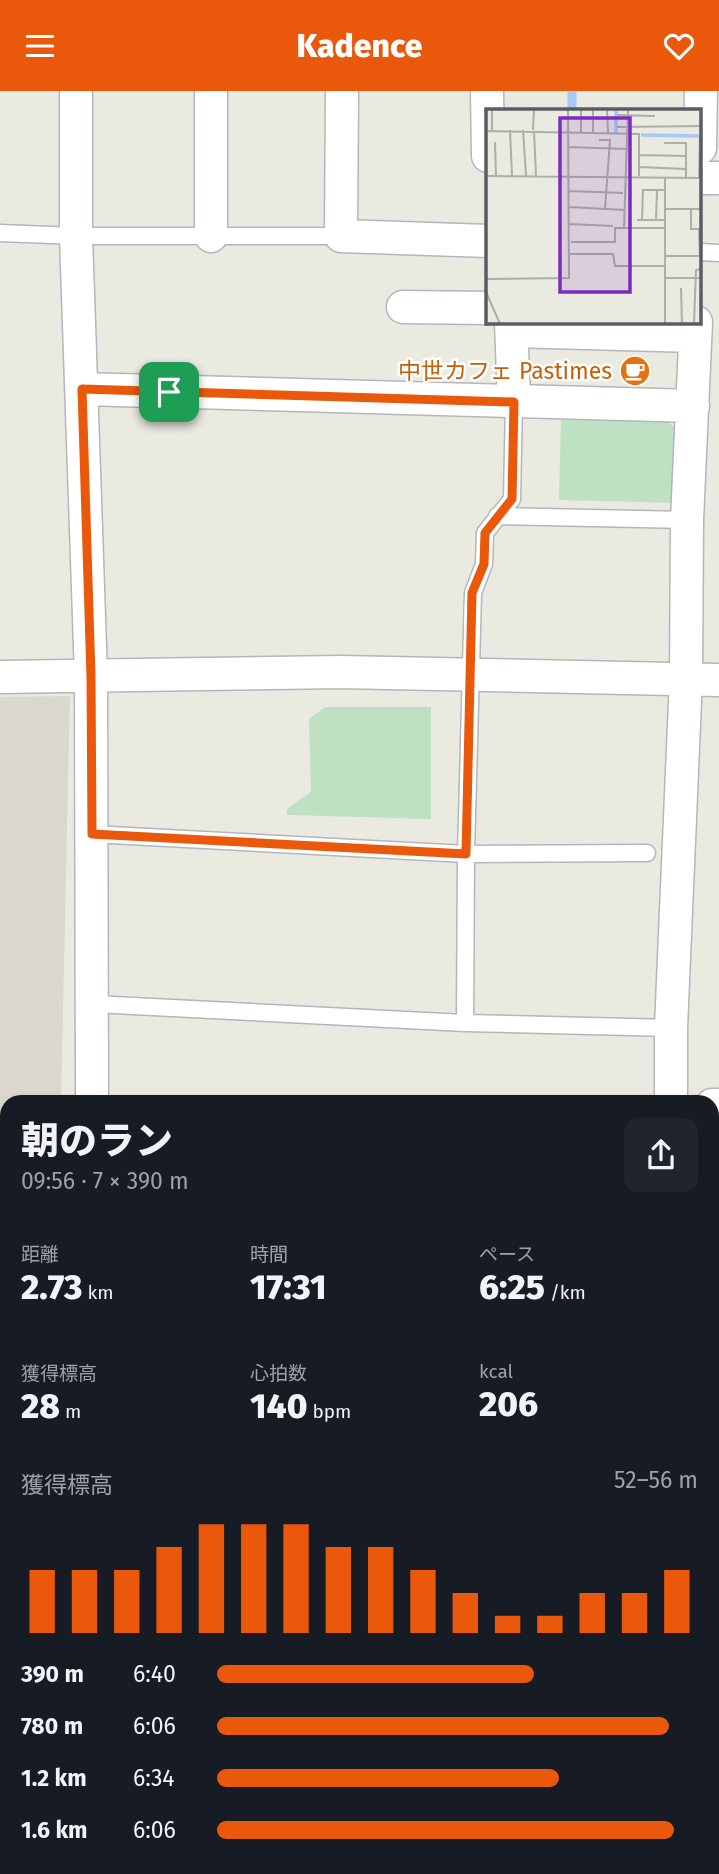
<!DOCTYPE html>
<html lang="ja">
<meta charset="utf-8">
<style>
body{margin:0;font-family:"Fira Sans","Noto Sans JP",sans-serif;background:#20242c;color:#f1f3f6;height:100vh;display:flex;flex-direction:column;font-size:26px;white-space:nowrap}
*{box-sizing:border-box;margin:0}
p{font-size:23px;color:#9ea1a6}
.icon{flex:none;width:38px;height:38px;fill:none;stroke:currentColor;stroke-width:2;stroke-linecap:round;stroke-linejoin:round}
.map{position:relative;flex:1;overflow:hidden}
.sheet{position:absolute;left:0px;top:1004px;width:719px;height:779px;display:flex;flex-direction:column;background:#171b24;border-radius:21px 21px 0 0;box-shadow:0 4px 10px #0003}
.sheet>*{flex:none}
.pin{position:absolute;display:grid;place-items:center;width:60px;height:60px;color:#fff;margin:-30px;border-radius:14px;box-shadow:0 4px 10px #0006}
.round{display:grid;place-items:center;flex:none;width:74px;height:74px;border-radius:14px;background:#20242c}
.headline{display:flex;align-items:center;justify-content:space-between;height:119px;padding:0 21px}
h1{font-size:38px;font-weight:800;line-height:52px}
.stats{display:grid;grid-template-columns:repeat(3,1fr);gap:10px;height:119px;padding:7px 21px}
.stats div{display:grid;align-content:center}
.stats b{font-size:35px;font-weight:800}
.stats small{font-size:19px;font-weight:400}
.stats p{font-size:19px}
.chart{height:196px;padding:14px 21px}
.chart p{display:flex;justify-content:space-between}
.chart svg{width:100%;height:126px;margin-top:7px;stroke:#ea580c;stroke-width:6}
ul{padding:0 21px;list-style:none;font-size:23px}
li{display:grid;grid-template-columns:112px 84px 1fr;align-items:center;height:52px}
li i{height:18px;border-radius:9px;background:#ea580c}
header{display:flex;justify-content:space-between;align-items:center;height:91px;padding:0 21px;background:#ea580c;color:#fff;font-size:32px;font-weight:800}
.map>svg:first-child{display:block}
.commercial{fill:#faf6d7}
.education{fill:#dbd9cf}
.green{fill:#bfe1c3}
.lines{fill:none;stroke-linecap:round;stroke-linejoin:round}
.stream{stroke:#a5caf7;stroke-width:9}
.service-casing{stroke:#b3b6ba;stroke-width:19}
.minor-casing{stroke:#b3b6ba;stroke-width:35}
.service{stroke:#fff;stroke-width:16}
.minor{stroke:#fff;stroke-width:32}
.route-casing{stroke:#fff;stroke-width:14}
.route{stroke:#ea580c;stroke-width:9}
.labels{text-anchor:middle;stroke-width:5;stroke-linejoin:round;paint-order:stroke}
.food-label{font-size:23px;fill:#c56008;stroke:#fff;text-anchor:end}
.inset-river{fill:none;stroke:#a5caf7;stroke-width:3.5}
.inset-road{fill:none;stroke:#adada9;stroke-width:2}
.view{fill:#7b2cbf;fill-opacity:0.15;stroke:#7b2cbf;stroke-width:3.5}
.inset-edge{fill:none;stroke:#595c60;stroke-width:3.5}
</style>
<header><svg class="icon" aria-label="menu" viewBox="0 0 24 24"><path d="M4 6h16M4 12h16M4 18h16"/></svg>Kadence<svg class="icon" aria-label="heart" viewBox="0 0 24 24"><path d="M12 20l-8-8c-3-5 5-10 8-4 3-6 11-1 8 4z"/></svg></header>
<div class="map">
<svg width="719" height="1783" viewBox="0 0 719 1783">
<rect width="100%" height="100%" fill="#ebeae1"/>
<path class="commercial" d="M0,1652L7,1653V1776H103L102,1783H0Z"/>
<path class="education" d="M70,605L61,1011L7,1012V1248H0V606Z
M0,1261L7,1262V1615L0,1614Z
M712,1535H719V1783H413V1776H712Z"/>
<path class="green" d="M561,325L663,326L678,340L676,412L559,409Z
M325,616H431V728L287,724V718L311,701L309,628Z"/>
<g class="lines">
<path class="stream" d="M572,0V19"/>
<g class="service-casing">
<path id="service" d="M0,142L76,145H341
M700,161L719,162
M497,425L687,429
M92,743L466,763L647,762
M94,913L465,932L671,937
M465,932L466,763L473,502L484,473L485,442L512,408L514,311"/>
</g>
<g class="minor-casing">
<path id="minor" d="M76,0V145L91,585L92,1012
M342,0L341,145L488,150
M487,0L488,65
M700,57L701,0
M700,87H719
M211,145V0
M403,216L488,217
M511,231L514,311
M512,240L695,245
M82,298L693,315
M0,586L341,581L719,589
M671,1012V937L686,587L687,429L696,231
M712,1014H719
M712,1131H719
M712,1515H719
M0,1637H7"/>
</g>
<use href="#service" class="service"/>
<use href="#minor" class="minor"/>
</g>
<g class="lines">
<g class="route-casing">
<path id="route" d="M82,298L514,311L512,408L485,442L484,473L472,502L466,763L92,743L91,585Z"/>
</g>
<use href="#route" class="route"/>
</g>
<defs>
<g id="cafe-disc" transform="scale(1.575)"><circle r="9.5" fill="#e8710a" stroke="#fff"/><path d="M-5.5-4.5H6V0H3Q3 3.5 0 3.5H-2.5Q-5.5 3.5-5.5 0ZM3-3.2v2h1.7v-2ZM-6 4.5H4V6H-6Z" fill="#fff"/></g>
</defs>
<g fill-rule="evenodd">
<use href="#cafe-disc" x="635" y="280"/>
</g>
<g class="labels">
<g class="food-label">
<text x="612" y="288">中世カフェ Pastimes</text>
</g>
</g>
<g transform="translate(486 18)">
<rect width="215" height="215" fill="#ebeae1"/>
<path class="inset-river" d="M130,0V24M155,26L213,27"/>
<path class="inset-road" d="M6,0V22M107,0V24L153,25V67M121,0L122,24M131,6L169,7M131,18L216,17M24,21L26,67M37,21L40,67M47,21L48,0M0,22L107,24M48,22L50,67M95,24V0M113,31H124L119,100M9,33L10,67M178,34H200V68M82,38L142,40M153,46L200,47M153,58L200,60M0,67L216,69M179,68V215M213,68L214,28M83,82L137,84M83,98L139,101M179,100H216M205,100V120H216M151,111H179M156,111L157,81H179M170,111L171,81M83,115L127,117M138,119L142,0M213,120L214,147M85,133H129V119H179M84,145H127L129,157H179M179,147H216M179,169H216M0,170L83,169L82,0M195,179L196,215M0,183L14,215M208,215L210,161L216,160"/>
<path class="view" d="M74,9H144V183H74Z"/>
<rect width="215" height="215" class="inset-edge"/>
</g>
</svg>
<div class="pin" style="left:169px;top:301px;background:#1e9e55"><svg class="icon" aria-label="arrive" viewBox="0 0 24 24"><path d="M6 21V4h12l-3 4 3 4H6"/></svg></div>
<section class="sheet">
<div class="headline"><div><h1>朝のラン</h1><p>09:56 · 7 × 390 m</p></div><a class="round"><svg class="icon" aria-label="share" viewBox="0 0 24 24"><path d="M12 15V3M7 8l5-5 5 5M5 13v7h14v-7"/></svg></a></div>
<div class="stats">
<div><p>距離</p><b>2.73<small> km</small></b></div>
<div><p>時間</p><b>17:31</b></div>
<div><p>ペース</p><b>6:25<small> /km</small></b></div>
</div>
<div class="stats">
<div><p>獲得標高</p><b>28<small> m</small></b></div>
<div><p>心拍数</p><b>140<small> bpm</small></b></div>
<div><p>kcal</p><b>206</b></div>
</div>
<div class="chart"><p><span>獲得標高</span>52–56 m</p>
<svg viewBox="0 0 160 44" preserveAspectRatio="none"><path d="M5 44V22M15 44V22M25 44V22M35 44V14M45 44V6M55 44V6M65 44V6M75 44V14M85 44V14M95 44V22M105 44V30M115 44V38M125 44V38M135 44V30M145 44V30M155 44V22"/></svg>
</div>
<ul>
<li><b>390 m</b>6:40<i style="width:66%"></i></li>
<li><b>780 m</b>6:06<i style="width:94%"></i></li>
<li><b>1.2 km</b>6:34<i style="width:71%"></i></li>
<li><b>1.6 km</b>6:06<i style="width:95%"></i></li>
</ul>
</section>
</div>
